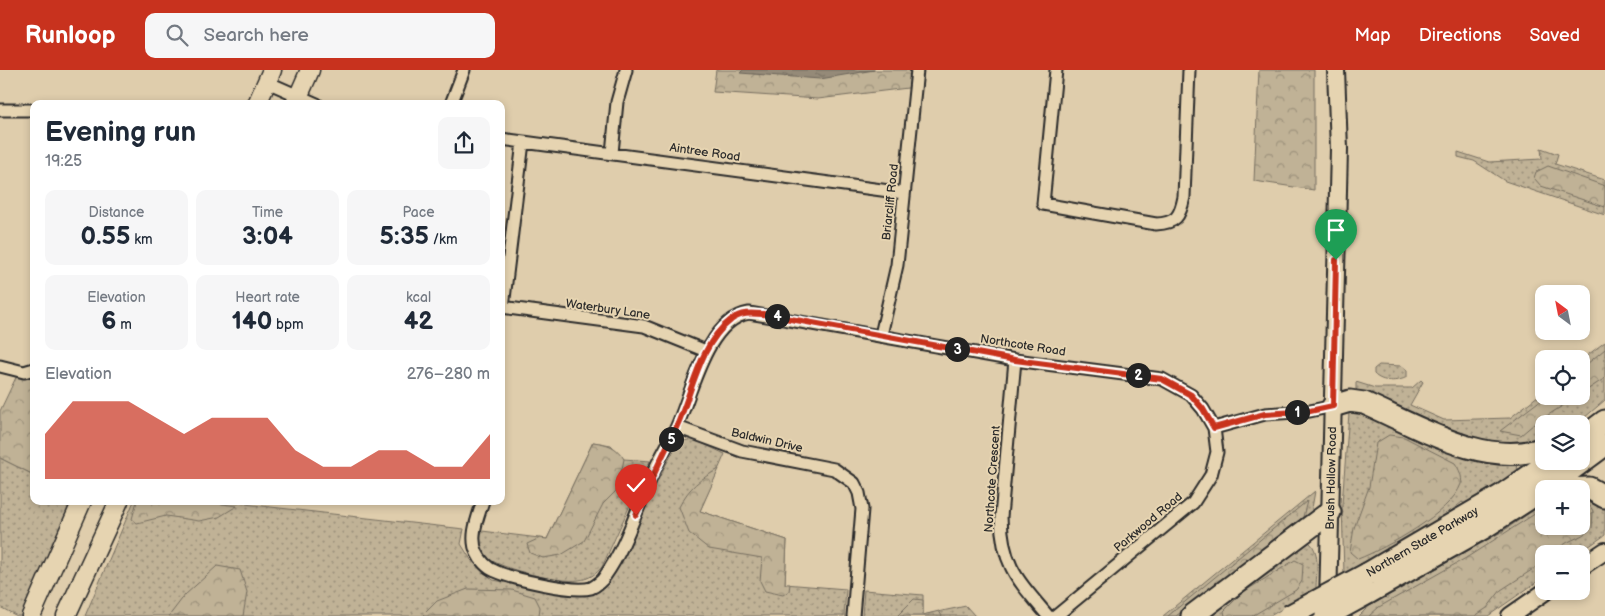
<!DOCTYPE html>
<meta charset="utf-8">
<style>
body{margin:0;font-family:"Balsamiq Sans",sans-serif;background:#f6f6f7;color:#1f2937;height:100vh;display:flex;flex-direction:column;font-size:19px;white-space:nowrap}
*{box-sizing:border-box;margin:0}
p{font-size:16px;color:#747a83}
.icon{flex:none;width:28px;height:28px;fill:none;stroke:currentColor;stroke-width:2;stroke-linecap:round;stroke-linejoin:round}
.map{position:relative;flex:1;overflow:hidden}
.sheet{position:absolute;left:30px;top:30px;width:475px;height:405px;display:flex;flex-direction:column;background:#fff;border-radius:10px;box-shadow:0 2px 8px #0003}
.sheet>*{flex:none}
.needle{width:32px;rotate:328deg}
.tools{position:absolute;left:1535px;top:215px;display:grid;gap:10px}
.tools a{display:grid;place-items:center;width:55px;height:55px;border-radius:10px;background:#fff;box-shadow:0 2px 8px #0003;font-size:25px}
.pin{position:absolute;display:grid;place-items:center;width:42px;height:42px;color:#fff;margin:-51px -21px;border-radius:50% 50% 50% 0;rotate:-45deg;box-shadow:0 0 5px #0007}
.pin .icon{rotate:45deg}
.km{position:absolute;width:25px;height:25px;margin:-12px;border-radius:50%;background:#222;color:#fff;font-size:14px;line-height:25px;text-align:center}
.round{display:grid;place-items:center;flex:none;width:52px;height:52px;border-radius:10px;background:#f6f6f7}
.headline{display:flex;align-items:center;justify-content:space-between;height:85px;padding:0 15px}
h1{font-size:28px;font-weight:600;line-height:38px}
.stats{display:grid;grid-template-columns:repeat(3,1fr);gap:8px;height:85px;padding:5px 15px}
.stats div{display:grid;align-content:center;border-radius:10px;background:#f6f6f7;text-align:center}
.stats b{font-size:25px;font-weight:600}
.stats small{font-size:14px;font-weight:400}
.stats p{font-size:14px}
.chart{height:140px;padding:10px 15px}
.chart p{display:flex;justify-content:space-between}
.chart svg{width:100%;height:90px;margin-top:5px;fill:#c8321e;opacity:.7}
header{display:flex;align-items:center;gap:30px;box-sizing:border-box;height:70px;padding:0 25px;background:#c8321e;color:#fff}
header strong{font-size:24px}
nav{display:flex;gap:28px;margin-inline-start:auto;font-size:18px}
.search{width:350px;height:45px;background:#f6f6f7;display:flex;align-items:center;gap:12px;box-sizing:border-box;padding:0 18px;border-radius:10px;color:#747a83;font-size:19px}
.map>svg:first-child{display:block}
.grass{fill:url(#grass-dots);stroke:#766e60}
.forest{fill:url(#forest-crowns);stroke:#766e60}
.water{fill:url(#water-ripples);stroke:#6b6459}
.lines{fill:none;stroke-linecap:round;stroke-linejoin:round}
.street-casing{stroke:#2b2b2b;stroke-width:15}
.secondary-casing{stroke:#2b2b2b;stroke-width:20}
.primary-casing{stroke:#2b2b2b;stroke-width:21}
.highway-casing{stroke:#2b2b2b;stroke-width:25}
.street{stroke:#e6d4b1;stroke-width:11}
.secondary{stroke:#e6d4b1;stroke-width:16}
.primary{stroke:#e6d4b1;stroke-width:18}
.highway{stroke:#e6d4b1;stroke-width:21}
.highway-bridge-casing{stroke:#2b2b2b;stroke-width:25;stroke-linecap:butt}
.highway-bridge{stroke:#e6d4b1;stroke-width:21}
.route-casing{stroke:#fff;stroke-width:10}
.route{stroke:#c8321e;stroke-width:6}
.labels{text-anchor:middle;stroke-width:4;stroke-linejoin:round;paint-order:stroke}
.street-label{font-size:12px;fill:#2b2b2b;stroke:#e6d4b1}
</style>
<header>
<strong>Runloop</strong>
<div class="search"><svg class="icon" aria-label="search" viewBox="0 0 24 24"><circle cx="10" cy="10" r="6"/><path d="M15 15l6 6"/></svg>Search here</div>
<nav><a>Map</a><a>Directions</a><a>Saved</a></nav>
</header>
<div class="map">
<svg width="1605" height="546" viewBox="0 0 1605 546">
<defs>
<pattern id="grass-dots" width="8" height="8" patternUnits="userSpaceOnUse" patternTransform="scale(1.25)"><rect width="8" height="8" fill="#c0b296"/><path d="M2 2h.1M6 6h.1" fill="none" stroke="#9c917b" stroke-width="1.8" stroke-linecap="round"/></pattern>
<pattern id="forest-crowns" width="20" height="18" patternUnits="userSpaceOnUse" patternTransform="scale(1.25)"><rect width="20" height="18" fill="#c0b296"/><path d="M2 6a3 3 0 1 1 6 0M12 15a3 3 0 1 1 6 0" fill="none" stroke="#9c917b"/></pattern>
<pattern id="water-ripples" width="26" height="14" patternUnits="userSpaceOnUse" patternTransform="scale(1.25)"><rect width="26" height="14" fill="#958a78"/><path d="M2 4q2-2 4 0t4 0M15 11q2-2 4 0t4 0" fill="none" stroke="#7a7163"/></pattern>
</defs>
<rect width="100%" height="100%" fill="#dfcdac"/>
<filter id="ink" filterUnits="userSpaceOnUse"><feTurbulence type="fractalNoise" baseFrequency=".02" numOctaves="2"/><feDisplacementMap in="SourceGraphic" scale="10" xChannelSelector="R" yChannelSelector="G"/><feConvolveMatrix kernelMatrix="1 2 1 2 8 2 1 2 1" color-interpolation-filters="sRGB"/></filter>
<g filter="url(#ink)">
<path class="grass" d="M1541,78L1558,84L1555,94L1605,110V145L1505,111L1474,91L1458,87V82L1489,92L1542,89Z
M1605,272V330L1577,354H1544V372L1476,374L1361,325L1356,319V312L1375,318H1412L1421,310L1423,312L1410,335L1444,350L1510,348L1544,321V326H1581V290Z
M1379,295L1402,296L1407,300V307C1398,312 1382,313 1374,304V299Z
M1358,338L1517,391L1518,402L1488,423L1466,435L1462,432L1440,450L1344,504L1342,434L1349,343H1356Z
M693,369L725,384L700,441L787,470L785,514L846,519L844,546H85L134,431H218L464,459L461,474L471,490L493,510L585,526L597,522L610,510L664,398L679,372Z
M593,372L611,375L624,389L650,391L602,497C596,504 589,509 579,510C559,513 506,500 489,489C479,483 479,471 482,461L547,469Z
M0,388L34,405V431H82L31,546H17L0,537Z
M1315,421L1311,444L1294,461L1179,546H1163Z
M1581,422L1605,436V465L1578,484H1544V507L1488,546H1359L1368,537L1503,461L1544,433V456H1581Z
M1306,470C1322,479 1316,503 1316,519L1270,546H1201Z
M864,520L923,525V545L966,536L975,546H862Z"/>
<path class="forest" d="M716,0H917L916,17L818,29L713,22Z
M1259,0H1314V120L1254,111Z
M1548,96L1605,116V137L1541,116L1534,108L1536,102Z
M1605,279V308L1581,324V299Z
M19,301L34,305V405L0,388V341Z
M1546,326H1578L1534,354L1521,365L1500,361Z
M1389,365L1404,367L1455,393C1459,399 1463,407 1461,414C1451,443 1386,478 1358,489L1350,482L1354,458L1369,417L1376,373Z
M593,372C608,374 616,376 624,389L618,419L603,434L584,471L561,485L543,488L530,483L527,474L540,468L547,469Z
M719,399L700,441L787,470L785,514H790L789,521L783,525L765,521L760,511L762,488L709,479L689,463L679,437C689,417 700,409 719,399Z
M1581,430L1587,431L1593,441L1592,458C1578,471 1567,468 1553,484H1544V492L1501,520L1487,538L1475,546H1369L1379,537L1466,488L1544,438V456H1581Z
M137,431H201L237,436L219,447L199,451L166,446L137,453L132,449Z
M1307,431L1303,447L1176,546H1168Z
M1295,490L1303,494L1302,511L1296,520L1252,546H1225L1224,541L1242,523Z
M217,496L240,500L247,522L243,546H169L185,525Z
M468,519L512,520L535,527L540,537L539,546H422L437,531Z
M914,529L923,530V545L939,541L942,546H897Z"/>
<path class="water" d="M743,0H874L820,9L740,3Z"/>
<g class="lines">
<g class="street-casing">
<path id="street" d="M1056,0L1043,134L1156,154C1176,153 1180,147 1184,127L1189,0
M267,12L317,34
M451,34L464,0
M0,40H34
M501,69L904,123
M612,83L617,32L626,0
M501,237L644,256L706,281
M503,237L523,72
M881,265L897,195L917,0
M1015,290L1001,447C1002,496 1018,510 1048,546
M0,296L24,302L34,299
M677,357L742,381L834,399L854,413L859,423L862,439L853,546
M483,431C478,447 469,467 477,483C480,490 487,498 495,501C513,509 573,523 591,518C596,516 603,510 605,506C627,475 637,437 653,403C660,387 670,372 677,356C692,322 707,250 749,243L1015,290L1162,309L1191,325L1203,339L1214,358
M1056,546L1193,433L1211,405L1217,382L1214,358L1265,344L1310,341L1333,336"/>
</g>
<g class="secondary-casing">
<g id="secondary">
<path d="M1581,497L1605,481"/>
<path id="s1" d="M1328,533L1339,79L1336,0"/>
<path d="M1510,546L1546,521"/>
</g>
</g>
<g class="primary-casing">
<path id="primary" d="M257,34L272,0
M295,34L310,0
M31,546L82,431
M66,546L119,431"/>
</g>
<g class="highway-casing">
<g id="highway">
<path d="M1333,336L1350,331L1364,333C1417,356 1486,399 1544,378"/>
<path d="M1581,369L1605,351"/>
<path d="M1545,419L1605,375"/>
<path d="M1566,419L1589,418L1605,427"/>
<path id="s2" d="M1367,504L1502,425L1551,391"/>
<path d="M1368,523L1485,457L1544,419"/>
<path d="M1192,546L1330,442"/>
</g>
</g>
<use href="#street" class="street"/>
<use href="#secondary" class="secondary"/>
<use href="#primary" class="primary"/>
<use href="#highway" class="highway"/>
<g class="highway-bridge-casing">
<path id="highway-bridge" d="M1289,546L1367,504
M1326,546L1368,523"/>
</g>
<use href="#highway-bridge" class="highway-bridge"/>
</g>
</g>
<g class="lines" filter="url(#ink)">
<g class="route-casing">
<path id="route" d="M636,445C648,415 662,387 676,358C692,324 699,274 731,250C741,242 751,243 763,244L1015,290L1162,309L1191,325L1203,339L1214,358L1265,344L1310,341L1333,336L1336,190"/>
</g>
<use href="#route" class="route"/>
</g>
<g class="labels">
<g class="street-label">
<text transform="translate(705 82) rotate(8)" y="4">Aintree Road</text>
<text transform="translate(890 132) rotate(-84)" y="4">Briarcliff Road</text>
<text transform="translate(608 239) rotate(8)" y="4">Waterbury Lane</text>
<text transform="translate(1023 275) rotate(9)" y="4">Northcote Road</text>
<text transform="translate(767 370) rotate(13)" y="4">Baldwin Drive</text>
<text dy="4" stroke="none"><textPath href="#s1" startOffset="125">Brush Hollow Road</textPath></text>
<text transform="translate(992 409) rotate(-86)" y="4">Northcote Crescent</text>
<text transform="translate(1148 452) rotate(-40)" y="4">Parkwood Road</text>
<text dy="4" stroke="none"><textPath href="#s2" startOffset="64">Northern State Parkway</textPath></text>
</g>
</g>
</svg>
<div class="tools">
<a><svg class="needle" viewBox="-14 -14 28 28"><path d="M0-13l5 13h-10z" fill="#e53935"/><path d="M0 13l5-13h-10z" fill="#747a83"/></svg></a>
<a><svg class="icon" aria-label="locate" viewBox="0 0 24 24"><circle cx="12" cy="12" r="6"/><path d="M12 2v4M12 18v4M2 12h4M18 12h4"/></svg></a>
<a><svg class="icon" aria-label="layers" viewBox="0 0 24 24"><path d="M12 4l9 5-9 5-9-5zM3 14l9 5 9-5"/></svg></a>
<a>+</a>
<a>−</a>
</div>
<div class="pin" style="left:1336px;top:190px;background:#1e9e55"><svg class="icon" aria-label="arrive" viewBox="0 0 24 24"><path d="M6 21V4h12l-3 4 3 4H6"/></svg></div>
<div class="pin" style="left:636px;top:445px;background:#d93025"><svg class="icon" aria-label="check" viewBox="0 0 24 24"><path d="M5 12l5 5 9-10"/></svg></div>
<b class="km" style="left:1297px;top:342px">1</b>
<b class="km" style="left:1138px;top:305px">2</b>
<b class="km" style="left:957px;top:279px">3</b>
<b class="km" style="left:777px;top:246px">4</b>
<b class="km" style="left:671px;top:369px">5</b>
<section class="sheet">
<div class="headline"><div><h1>Evening run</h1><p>19:25</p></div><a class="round"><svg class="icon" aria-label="share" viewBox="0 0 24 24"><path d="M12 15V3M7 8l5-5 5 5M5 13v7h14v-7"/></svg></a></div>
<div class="stats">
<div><p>Distance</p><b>0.55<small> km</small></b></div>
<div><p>Time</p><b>3:04</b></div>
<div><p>Pace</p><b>5:35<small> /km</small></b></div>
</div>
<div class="stats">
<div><p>Elevation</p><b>6<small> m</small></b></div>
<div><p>Heart rate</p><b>140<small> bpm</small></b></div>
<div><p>kcal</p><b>42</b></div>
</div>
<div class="chart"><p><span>Elevation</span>276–280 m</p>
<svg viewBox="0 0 160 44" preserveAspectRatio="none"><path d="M0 44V22L10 6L20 6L30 6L40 14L50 22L60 14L70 14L80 14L90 30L100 38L110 38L120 30L130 30L140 38L150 38L160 22V44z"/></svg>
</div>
</section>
</div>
